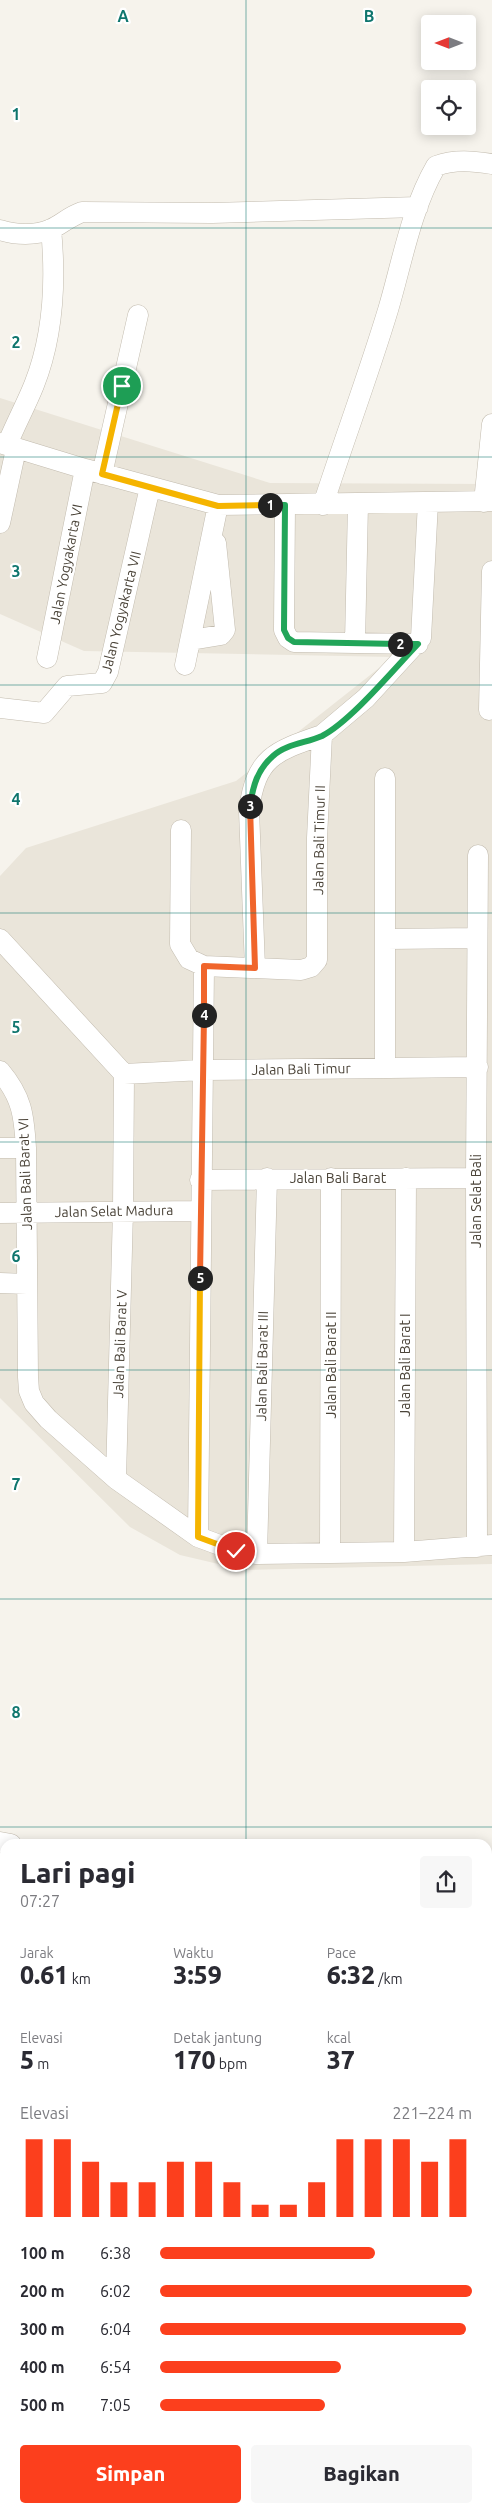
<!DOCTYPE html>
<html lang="id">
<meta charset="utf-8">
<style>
body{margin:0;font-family:Ubuntu,sans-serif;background:#f7f7f7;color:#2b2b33;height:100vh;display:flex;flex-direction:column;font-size:19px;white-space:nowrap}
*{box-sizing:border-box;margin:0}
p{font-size:16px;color:#7c7c81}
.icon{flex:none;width:28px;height:28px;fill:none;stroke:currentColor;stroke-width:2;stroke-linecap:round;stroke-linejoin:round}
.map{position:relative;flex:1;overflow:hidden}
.details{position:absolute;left:0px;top:1839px;width:492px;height:674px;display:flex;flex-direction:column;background:#fff;border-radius:15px 15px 0 0;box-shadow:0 2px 12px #0003}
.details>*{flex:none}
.needle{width:32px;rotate:270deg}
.controls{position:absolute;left:421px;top:15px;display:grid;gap:10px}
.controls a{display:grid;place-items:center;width:55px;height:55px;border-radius:5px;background:#fff;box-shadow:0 2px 12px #0003;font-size:25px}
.pin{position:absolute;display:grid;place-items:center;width:42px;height:42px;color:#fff;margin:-21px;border:2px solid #fff;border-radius:50%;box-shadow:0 1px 5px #0007}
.km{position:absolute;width:25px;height:25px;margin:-12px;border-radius:50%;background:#222;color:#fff;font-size:14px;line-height:25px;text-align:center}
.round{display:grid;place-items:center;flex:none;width:52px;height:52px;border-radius:5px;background:#f7f7f7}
.headline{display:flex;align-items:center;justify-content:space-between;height:85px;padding:0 20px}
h1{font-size:28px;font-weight:800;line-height:38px}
.stats{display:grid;grid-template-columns:repeat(3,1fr);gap:8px;height:85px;padding:5px 20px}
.stats div{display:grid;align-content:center}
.stats b{font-size:25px;font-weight:800}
.stats small{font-size:14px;font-weight:400}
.stats p{font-size:14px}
.chart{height:140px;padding:10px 20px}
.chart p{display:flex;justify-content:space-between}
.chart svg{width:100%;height:90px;margin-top:5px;stroke:#fc3f1d;stroke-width:6}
.primary-button{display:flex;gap:10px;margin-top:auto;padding:10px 20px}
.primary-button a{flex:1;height:58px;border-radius:5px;background:#fc3f1d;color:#fff;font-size:20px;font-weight:800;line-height:58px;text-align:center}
.primary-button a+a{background:#f7f7f7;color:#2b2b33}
ul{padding:0 20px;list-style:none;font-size:16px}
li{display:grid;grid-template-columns:80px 60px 1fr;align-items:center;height:38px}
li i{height:12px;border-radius:6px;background:#fc3f1d}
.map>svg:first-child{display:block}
.residential{fill:#eae5da}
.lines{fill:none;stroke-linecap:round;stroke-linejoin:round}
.minor-casing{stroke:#c2bbae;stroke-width:21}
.minor{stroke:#fff;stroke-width:20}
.split-1-casing{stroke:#fff;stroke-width:10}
.split-2-casing{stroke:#fff;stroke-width:10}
.split-3-casing{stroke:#fff;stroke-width:10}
.split-4-casing{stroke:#fff;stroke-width:10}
.split-5-casing{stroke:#fff;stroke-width:10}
.split-6-casing{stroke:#fff;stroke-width:10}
.split-1{stroke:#f5b400;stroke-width:6}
.split-2{stroke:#22a559;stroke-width:6}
.split-3{stroke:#22a559;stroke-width:6}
.split-4{stroke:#f0652b;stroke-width:6}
.split-5{stroke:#f0652b;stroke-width:6}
.split-6{stroke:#f5b400;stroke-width:6}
.grid{fill:none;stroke:#0f766e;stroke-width:1;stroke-opacity:0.55}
.labels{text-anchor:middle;stroke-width:4.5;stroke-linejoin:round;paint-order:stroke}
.street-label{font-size:14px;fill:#4b4439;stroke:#fff}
.grid-label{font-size:16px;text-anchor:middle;font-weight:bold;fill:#0f766e;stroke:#fff;stroke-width:4.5;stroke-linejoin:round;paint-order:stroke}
</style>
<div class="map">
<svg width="492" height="2512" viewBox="0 0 492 2512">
<rect width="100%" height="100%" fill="#f6f3ec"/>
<path class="residential" d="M0,398L270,483L492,484V1564L244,1570L180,1555L130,1527L0,1398V876L26,848L236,781L393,657L84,651L0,614Z"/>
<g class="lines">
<g class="minor-casing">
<path id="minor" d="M0,230C15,235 36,236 51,229C61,225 68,217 82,212L212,213L418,207
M0,443L85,469L218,505L492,501
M7,445C15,425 26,405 34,385C53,337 56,280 51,229
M102,474L138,315
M484,502L492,424
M285,505L284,630L288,638L294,642L418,644
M323,505C344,440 368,376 388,310C402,263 411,209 436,166C455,159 473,161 492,164
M0,523L16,449
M191,640L221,635L225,630L216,543
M355,643L358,504
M47,658L85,469
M185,665L218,505
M0,708L44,713L67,686L102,683L108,672L150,487
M489,710L492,571
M385,778V1068
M181,830L180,944L189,959L204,966L301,970L311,967L317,960V838L322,735L366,698L421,638L428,502
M0,939L124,1074L123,1210L116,1479
M387,939L477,938
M255,968L249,810C256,757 275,751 322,735
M0,1071C22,1097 24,1115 26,1148L28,1377L29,1391L34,1403L48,1419L116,1479L198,1537L236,1551L257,1554L404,1552L492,1545
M124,1074L203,1070L478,1067
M0,1148H26
M200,1180L476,1178
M0,1213L200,1211
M0,1283L27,1284
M198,1537L204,966
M477,1547L476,1178L478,855
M330,1552L331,1178
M404,1552L406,1178
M257,1554L267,1178
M0,1842L11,1844
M488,1887H492
M488,2175H492
M0,2267L5,2268
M488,2393L492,2394
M488,2455L492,2456"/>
</g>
<use href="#minor" class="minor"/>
</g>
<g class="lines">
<g class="split-1-casing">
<path id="split-1" d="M122,386L102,474L218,506L270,505"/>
</g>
<g class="split-2-casing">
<path id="split-2" d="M270,505H285L284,630L288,638L294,642L400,644"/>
</g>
<g class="split-3-casing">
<path id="split-3" d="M250,806C253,786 257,770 273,756C286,744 306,743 322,736C351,721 394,669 418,644H400"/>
</g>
<g class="split-4-casing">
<path id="split-4" d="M204,1015V966L255,968L250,806"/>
</g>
<g class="split-5-casing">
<path id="split-5" d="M200,1278L204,1015"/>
</g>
<g class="split-6-casing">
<path id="split-6" d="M200,1278L198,1537L236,1551"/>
</g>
<use href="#split-1" class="split-1"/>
<use href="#split-2" class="split-2"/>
<use href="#split-3" class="split-3"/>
<use href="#split-4" class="split-4"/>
<use href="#split-5" class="split-5"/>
<use href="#split-6" class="split-6"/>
</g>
<path class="grid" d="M246,0V1844M0,228H492M0,457H492M0,685H492M0,913H492M0,1142H492M0,1370H492M0,1599H492M0,1827H492M0,2055H5M488,2055H492M0,2284H5M488,2284H492M246,2508V2512"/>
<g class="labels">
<g class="street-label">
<text transform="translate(66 564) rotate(-79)" y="5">Jalan Yogyakarta VI</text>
<text transform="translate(121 612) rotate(-76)" y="5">Jalan Yogyakarta VII</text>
<text transform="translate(319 840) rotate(-89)" y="5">Jalan Bali Timur II</text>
<text transform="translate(301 1069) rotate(-1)" y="5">Jalan Bali Timur</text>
<text transform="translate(25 1174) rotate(-92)" y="5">Jalan Bali Barat VI</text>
<text x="338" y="1183">Jalan Bali Barat</text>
<text transform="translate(476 1201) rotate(-90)" y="5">Jalan Selat Bali</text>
<text transform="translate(114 1211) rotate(-1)" y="5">Jalan Selat Madura</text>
<text transform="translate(120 1344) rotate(-88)" y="5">Jalan Bali Barat V</text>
<text transform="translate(331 1365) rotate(-90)" y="5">Jalan Bali Barat II</text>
<text transform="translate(405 1365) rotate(-90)" y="5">Jalan Bali Barat I</text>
<text transform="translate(262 1366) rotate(-89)" y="5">Jalan Bali Barat III</text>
</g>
</g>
<g class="grid-label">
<text x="123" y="22">A</text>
<text x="369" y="22">B</text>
<text x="16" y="120">1</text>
<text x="16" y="348">2</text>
<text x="16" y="577">3</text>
<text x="16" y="805">4</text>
<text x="16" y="1033">5</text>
<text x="16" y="1262">6</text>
<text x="16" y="1490">7</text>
<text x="16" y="1718">8</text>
</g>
</svg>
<div class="controls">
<a><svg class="needle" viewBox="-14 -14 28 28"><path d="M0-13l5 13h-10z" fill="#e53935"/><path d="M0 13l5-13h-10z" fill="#7c7c81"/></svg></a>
<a><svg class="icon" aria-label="locate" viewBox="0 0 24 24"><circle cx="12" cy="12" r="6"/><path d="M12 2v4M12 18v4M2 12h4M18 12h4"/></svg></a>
</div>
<div class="pin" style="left:122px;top:386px;background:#1e9e55"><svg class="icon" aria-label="arrive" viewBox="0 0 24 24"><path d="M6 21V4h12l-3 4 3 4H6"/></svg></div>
<div class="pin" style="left:236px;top:1551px;background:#d93025"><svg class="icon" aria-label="check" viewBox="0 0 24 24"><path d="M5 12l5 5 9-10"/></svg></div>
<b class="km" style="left:270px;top:505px">1</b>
<b class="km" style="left:400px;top:644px">2</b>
<b class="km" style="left:250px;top:806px">3</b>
<b class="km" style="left:204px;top:1015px">4</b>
<b class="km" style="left:200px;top:1278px">5</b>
<section class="details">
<div class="headline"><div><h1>Lari pagi</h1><p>07:27</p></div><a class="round"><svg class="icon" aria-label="share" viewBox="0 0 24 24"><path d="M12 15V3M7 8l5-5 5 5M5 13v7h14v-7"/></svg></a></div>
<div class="stats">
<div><p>Jarak</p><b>0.61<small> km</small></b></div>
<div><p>Waktu</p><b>3:59</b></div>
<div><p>Pace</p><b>6:32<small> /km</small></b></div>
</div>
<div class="stats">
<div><p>Elevasi</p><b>5<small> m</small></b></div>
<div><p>Detak jantung</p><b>170<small> bpm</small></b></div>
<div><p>kcal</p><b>37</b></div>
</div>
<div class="chart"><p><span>Elevasi</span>221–224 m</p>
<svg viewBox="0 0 160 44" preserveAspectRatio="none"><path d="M5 44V6M15 44V6M25 44V17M35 44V27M45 44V27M55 44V17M65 44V17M75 44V27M85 44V38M95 44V38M105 44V27M115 44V6M125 44V6M135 44V6M145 44V17M155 44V6"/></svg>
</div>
<ul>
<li><b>100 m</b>6:38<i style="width:69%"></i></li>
<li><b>200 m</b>6:02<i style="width:100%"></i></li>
<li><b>300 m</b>6:04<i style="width:98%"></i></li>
<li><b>400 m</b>6:54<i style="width:58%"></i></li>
<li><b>500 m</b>7:05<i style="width:53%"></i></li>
</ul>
<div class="primary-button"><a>Simpan</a><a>Bagikan</a></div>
</section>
</div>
